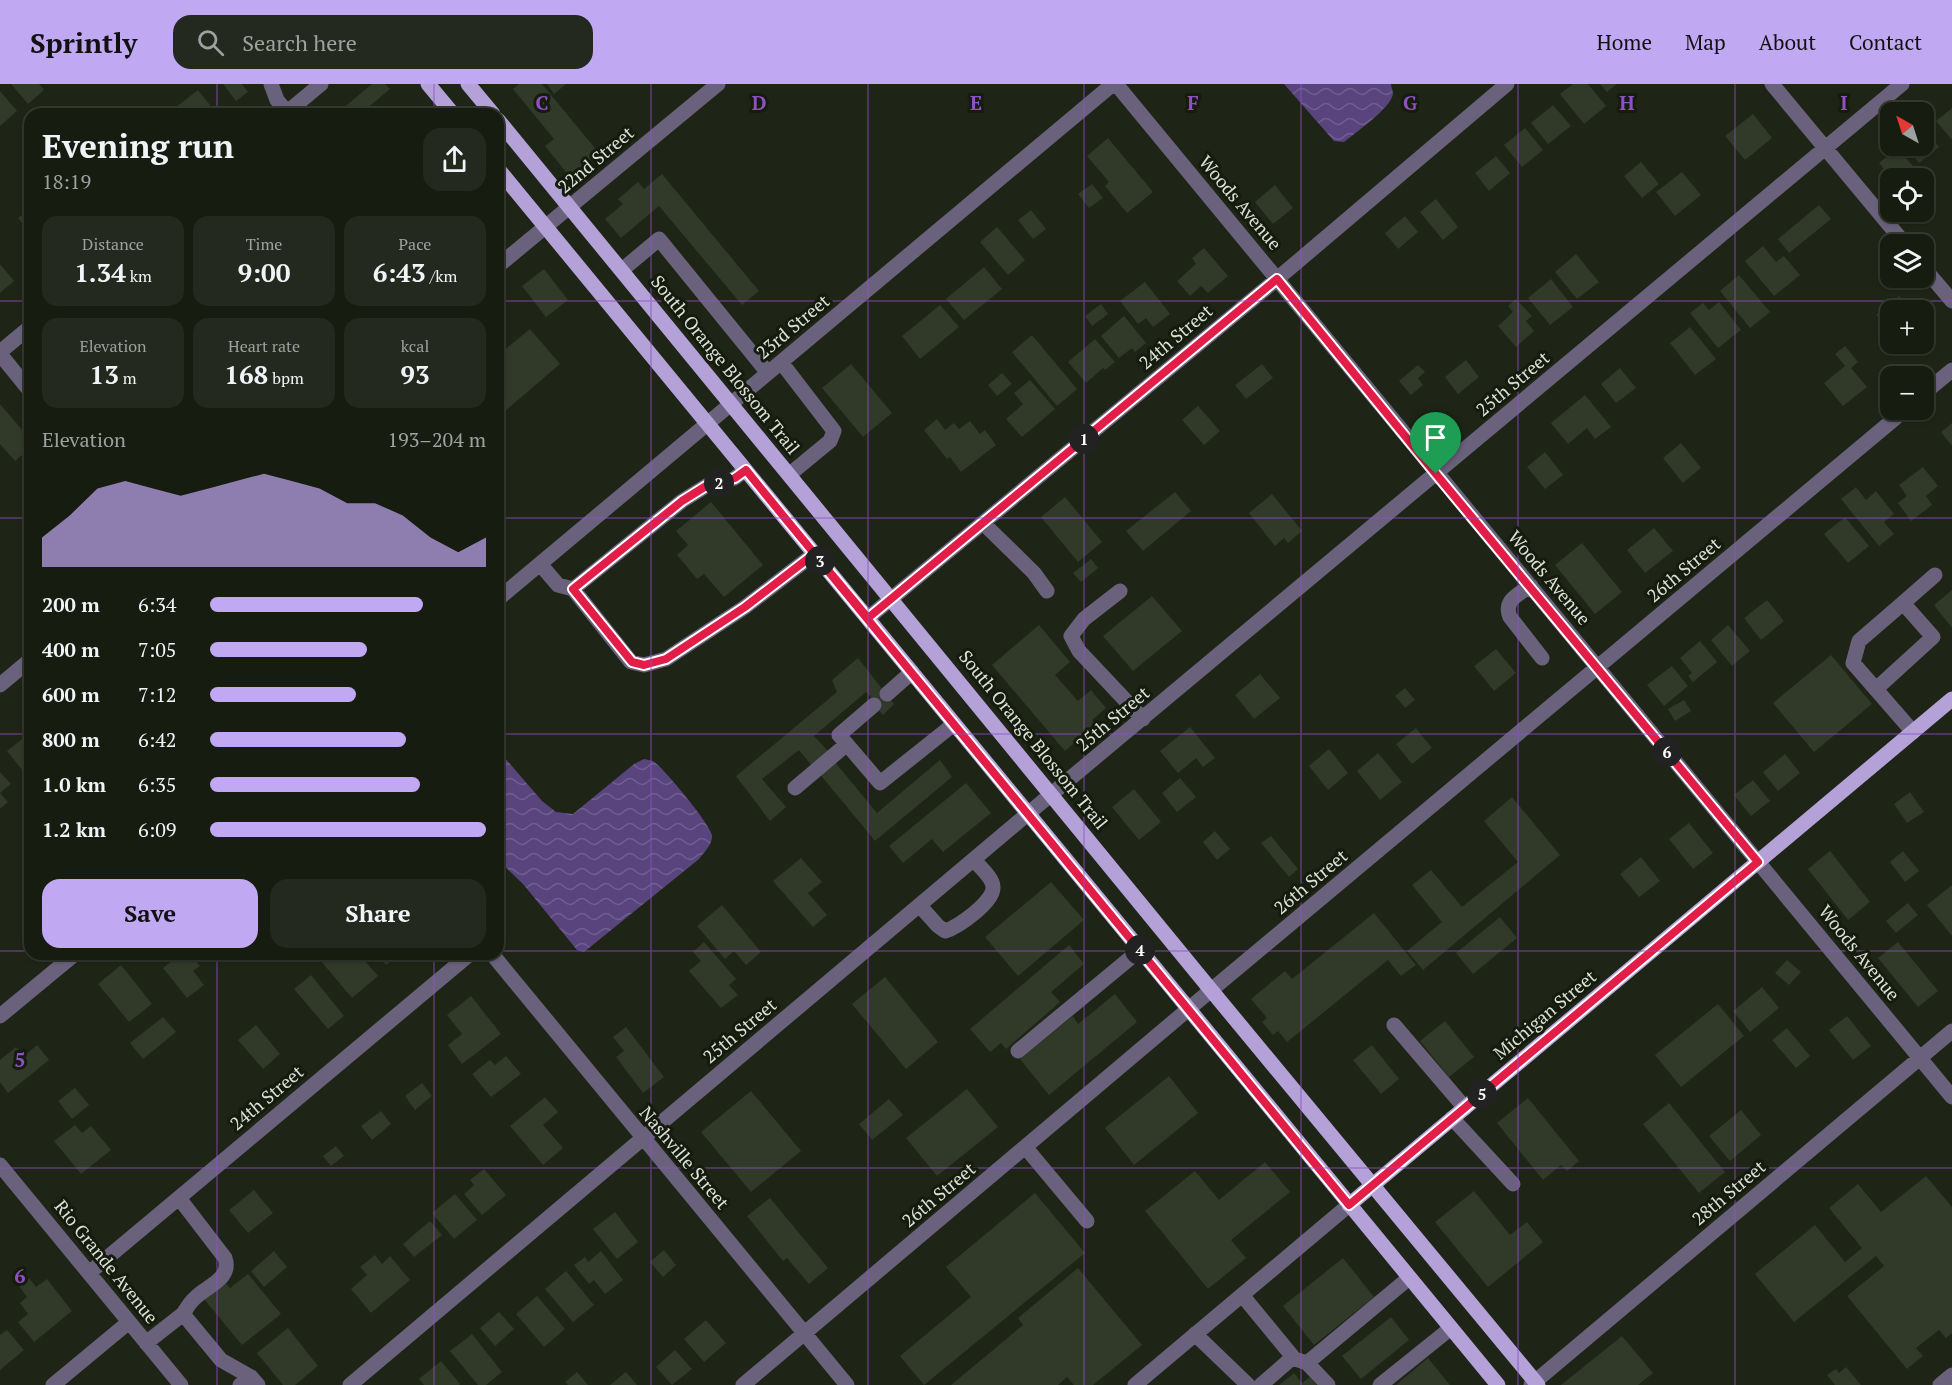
<!DOCTYPE html>
<meta charset="utf-8">
<style>
body{margin:0;font-family:"PT Serif",serif;background:#23291e;color:#f1f3f6;height:100vh;display:flex;flex-direction:column;font-size:22px;white-space:nowrap}
*{box-sizing:border-box;margin:0}
p{font-size:20px;color:#9ea19f}
.icon{flex:none;width:33px;height:33px;fill:none;stroke:currentColor;stroke-width:2;stroke-linecap:round;stroke-linejoin:round}
.map{position:relative;flex:1;overflow:hidden}
.sheet{position:absolute;left:24px;top:24px;width:480px;height:852px;display:flex;flex-direction:column;background:#161c10;border-radius:18px;box-shadow:0 2px 4px #0004,0 0 0 2px #353a30}
.sheet>*{flex:none}
.needle{width:39px;rotate:321deg}
.tools{position:absolute;left:1880px;top:18px;display:grid;gap:12px}
.tools a{display:grid;place-items:center;width:54px;height:54px;border-radius:12px;background:#161c10;box-shadow:0 2px 4px #0004,0 0 0 2px #353a30;font-size:30px}
.pin{position:absolute;display:grid;place-items:center;width:51px;height:51px;color:#fff;margin:-62px -26px;border-radius:50% 50% 50% 0;rotate:-45deg;box-shadow:0 0 6px #0007}
.pin .icon{rotate:45deg}
.km{position:absolute;width:30px;height:30px;margin:-15px;border-radius:50%;background:#222;color:#fff;font-size:16px;line-height:30px;text-align:center}
.round{display:grid;place-items:center;flex:none;width:63px;height:63px;border-radius:18px;background:#23291e}
.head{display:flex;align-items:center;justify-content:space-between;height:102px;padding:0 18px}
h1{font-size:33px;font-weight:700;line-height:45px}
.figures{display:grid;grid-template-columns:repeat(3,1fr);gap:9px;height:102px;padding:6px 18px}
.figures div{display:grid;align-content:center;border-radius:15px;background:#23291e;text-align:center}
.figures b{font-size:26px;font-weight:700}
.figures small{font-size:16px;font-weight:400}
.figures p{font-size:16px}
.chart{height:168px;padding:12px 18px}
.chart p{display:flex;justify-content:space-between}
.chart svg{width:100%;height:108px;margin-top:6px;fill:#c1a8f3;opacity:.7}
.primary-button{display:flex;gap:12px;margin-top:auto;padding:12px 18px}
.primary-button a{flex:1;height:69px;border-radius:18px;background:#c1a8f3;color:#111;font-size:24px;font-weight:700;line-height:69px;text-align:center}
.primary-button a+a{background:#23291e;color:#f1f3f6}
ul{padding:0 18px;list-style:none;font-size:20px}
li{display:grid;grid-template-columns:96px 72px 1fr;align-items:center;height:45px}
li i{height:15px;border-radius:8px;background:#c1a8f3}
header{display:flex;align-items:center;gap:36px;box-sizing:border-box;height:84px;padding:0 30px;background:#c1a8f3;color:#111}
header strong{font-size:28px}
nav{display:flex;gap:33px;margin-inline-start:auto;font-size:21px}
.search{width:420px;height:54px;background:#23291e;display:flex;align-items:center;gap:15px;box-sizing:border-box;padding:0 21px;border-radius:18px;color:#9ea19f;font-size:22px}
.map>svg:first-child{display:block}
.water{fill:url(#water-waves)}
.building{fill:#313929}
.lines{fill:none;stroke-linecap:round;stroke-linejoin:round}
.minor{stroke:#6a617c;stroke-width:15}
.major{stroke:#b3a1d8;stroke-width:15}
.route-casing{stroke:#fff;stroke-width:12}
.route{stroke:#e11d48;stroke-width:8}
.grid{fill:none;stroke:#8f50c4;stroke-width:1.5;stroke-opacity:0.55}
.labels{text-anchor:middle;stroke-width:6;stroke-linejoin:round;paint-order:stroke}
.street-label{font-size:18px;fill:#dde2d8;stroke:#151b0d}
.grid-label{font-size:20px;text-anchor:middle;font-weight:bold;fill:#8f50c4;stroke:#151b0d;stroke-width:6;stroke-linejoin:round;paint-order:stroke}
</style>
<header>
<strong>Sprintly</strong>
<div class="search"><svg class="icon" aria-label="search" viewBox="0 0 24 24"><circle cx="10" cy="10" r="6"/><path d="M15 15l6 6"/></svg>Search here</div>
<nav><a>Home</a><a>Map</a><a>About</a><a>Contact</a></nav>
</header>
<div class="map">
<svg width="1952" height="1301" viewBox="0 0 1952 1301">
<defs>
<pattern id="water-waves" width="16" height="10" patternUnits="userSpaceOnUse" patternTransform="scale(1.5)"><rect width="16" height="10" fill="#59447e"/><path d="M0 5q4-4 8 0t8 0" fill="none" stroke="#705f90"/></pattern>
</defs>
<rect width="100%" height="100%" fill="#1e2516"/>
<path class="water" d="M1284,0H1391C1391,3 1393,6 1393,10C1390,25 1356,48 1344,58L1334,57Z
M498,666L542,717L556,728L573,730L634,680L644,675C647,676 650,676 653,677C663,683 710,740 712,751C713,760 704,768 699,775L584,868L577,866L523,800L498,776Z"/>
<path class="building" d="M11,0H39L44,6L28,20Z
M223,0H242L248,8L236,17Z
M372,0H385L390,5L360,30H336Z
M519,0H542L599,69L570,93L545,62L554,55L513,5Z
M547,0H566L554,10Z
M1573,0H1588L1606,22L1584,40L1560,10Z
M1600,0H1617L1607,8Z
M198,6L214,26L209,30H181L176,23Z
M0,7L17,27L0,42Z
M1553,21L1571,42L1548,60L1531,39Z
M1952,24V56L1936,37Z
M1753,30L1772,54L1745,76L1725,52Z
M1923,43L1939,63L1919,79L1906,62H1923Z
M1525,44L1543,66L1522,83L1504,61Z
M1108,54L1153,108L1127,129L1105,102L1109,98L1087,72Z
M1898,64L1929,102L1923,107V94H1891L1879,79Z
M1496,72L1510,89L1489,107L1475,89Z
M1641,78L1659,100L1642,114L1624,92Z
M1682,88L1701,111L1675,132L1656,108Z
M662,90L759,207L742,221L659,122L621,154L605,135L623,120L618,115L638,98L644,105Z
M1092,100L1103,114L1089,124L1078,110Z
M1275,101L1293,124L1273,140L1255,118Z
M1436,115L1458,143L1443,156L1420,128Z
M1819,121L1831,135L1789,169L1778,155Z
M30,125V138L25,142L18,134Z
M1031,126L1046,145L1033,155L1018,136Z
M1405,132L1418,148L1398,165L1385,149Z
M997,143L1025,176L1008,191L980,158Z
M1763,162L1776,178L1784,172L1800,191L1774,212L1745,177Z
M1204,164L1228,192L1208,209L1201,202L1190,212L1177,197L1196,180L1192,174Z
M1576,170L1599,198L1577,215L1555,188Z
M0,180L14,197L0,209Z
M984,183L1002,205L964,236L946,215Z
M544,185L568,216L546,233L522,202Z
M1739,191L1770,228L1750,244L1720,207Z
M1551,195L1573,223L1550,241L1528,214Z
M1145,198L1170,230L1153,243L1146,234L1138,240L1120,217Z
M1899,212L1911,226H1890V248L1876,231Z
M1516,215L1532,232L1526,237L1534,247L1516,263L1498,242L1513,228L1508,222Z
M1719,218L1741,246L1718,264L1690,229L1703,219L1709,226Z
M1101,220L1108,230L1092,242L1085,232Z
M940,221L959,243L920,275L902,252Z
M1124,232L1146,259L1135,268L1132,264L1119,274L1101,252Z
M1690,243L1716,275L1695,291L1670,259Z
M530,245L560,280L498,333V271Z
M1032,251L1077,305L1057,322L1012,268Z
M1095,255L1115,278L1105,286L1103,284L1086,299L1068,278Z
M1845,262L1858,278L1851,284L1867,303L1843,322L1824,299L1845,282L1835,270Z
M1466,276L1479,293L1458,310L1445,293Z
M851,280L892,329L863,353L822,304Z
M1262,280L1273,294L1246,315L1235,301Z
M1418,281L1425,288L1418,294L1423,301L1411,311L1399,297Z
M1620,284L1636,304L1616,319L1601,300Z
M1002,289L1012,300L997,312L988,301Z
M1030,296L1055,325L1022,353L1006,335L1023,320L1014,309Z
M1585,311L1611,343L1595,355L1587,344L1568,360L1551,339Z
M0,320L30,355V364L15,377L0,360Z
M1198,322L1220,347L1204,361L1182,336Z
M937,335L945,346L954,339L959,345L970,337L980,350L985,346L996,361L961,388L950,373L947,375L924,346Z
M1952,339V362L1941,348Z
M1681,359L1701,384L1683,399L1663,374Z
M1545,368L1563,391L1545,405L1527,383Z
M1923,383L1938,402L1926,412L1932,421L1911,437L1898,419L1907,412L1899,401Z
M1856,403L1866,416L1876,407L1894,430L1884,438L1894,450L1879,462L1841,415Z
M1175,408L1191,427L1143,467L1126,447Z
M1272,410L1302,447L1288,459L1284,454L1275,462L1249,429Z
M1065,413L1102,458L1078,478L1041,433Z
M711,418L763,481L724,513L704,490L697,495L677,471L688,461L676,447Z
M1845,433L1869,462L1848,479L1824,450Z
M1654,444L1673,467L1645,489L1627,466Z
M1582,459L1622,508L1595,530L1555,481Z
M1091,475L1098,484L1081,498L1073,489Z
M1952,506V544L1934,521Z
M1152,512L1182,547L1133,587L1103,552Z
M1767,516L1784,537L1761,556L1744,534Z
M1039,541L1070,578L1055,591L1078,617L1091,606L1106,624L1092,636L1096,640L1065,667L992,581Z
M1728,541L1750,567L1732,582L1711,556Z
M1700,557L1717,578L1693,598L1688,592L1692,589L1680,574Z
M1496,565L1516,589L1494,607L1474,582Z
M1831,571L1872,620L1814,668L1773,619Z
M858,574L894,620L883,631L869,616L871,613L866,608L814,652L828,667L812,682L799,666L762,695L786,723L770,737L736,692L837,608L832,596Z
M1672,582L1688,602L1664,622L1647,601Z
M1260,590L1280,614L1254,635L1235,611Z
M1405,604L1415,616L1405,624L1395,612Z
M1684,616L1691,627L1675,637L1668,625Z
M1190,643L1215,674L1203,683L1196,674L1178,689L1160,667Z
M1416,644L1432,664L1412,680L1396,660Z
M29,650L30,690L27,692L7,667Z
M1329,665L1348,689L1328,706L1309,682Z
M1378,669L1402,698L1380,716L1357,687Z
M1785,670L1800,689L1778,707L1763,688Z
M940,676L952,693L875,757L819,689L834,677L877,729Z
M0,688L11,700L0,709L8,718L0,725Z
M1180,694L1196,713L1177,728L1162,709Z
M1753,696L1770,717L1751,732L1734,711Z
M966,699L991,729L943,768L932,755L903,779L889,762Z
M1134,705L1161,738L1139,756L1112,723Z
M1910,708L1924,728L1907,739L1894,720Z
M1512,713L1560,771L1423,886L1407,867L1442,838L1412,801L1431,786L1462,823L1518,778L1484,737Z
M1689,739L1713,769L1693,785L1669,755Z
M1215,747L1230,765L1217,776L1203,758Z
M1271,752L1298,785L1289,793L1261,759Z
M1830,767L1870,818L1848,836L1808,785Z
M1903,767L1919,787L1905,798L1890,778Z
M1641,773L1660,797L1639,813L1620,790Z
M801,774L822,798L808,809L827,831L813,843L773,797Z
M1051,798L1084,836L1018,892L985,853Z
M1952,801V852L1927,821Z
M1908,819L1918,831L1896,849L1886,837Z
M722,821L761,868L746,881L734,867L725,875L697,842Z
M1374,829L1416,881L1401,892L1388,876L1287,958L1278,947L1273,951L1262,938L1267,934L1251,915L1285,887L1292,895Z
M1500,833L1517,854L1473,890L1456,869Z
M704,858L736,895L729,901L738,911L721,924L689,887L701,877L693,868Z
M1898,858L1938,907L1918,923L1878,874Z
M1069,861L1084,880L1051,908L1060,918L1006,965L1001,959L990,968L970,945Z
M169,870H190L200,882L193,887L204,901L187,914L163,884L173,876Z
M315,870H359L378,892L352,914Z
M377,870H400L386,881Z
M1787,876L1801,888L1789,901L1775,889Z
M121,881L152,920L129,938L98,900Z
M311,891L344,932L328,945L294,905Z
M885,893L938,958L906,985L852,920Z
M1762,903L1779,924L1750,948L1733,927Z
M1115,910L1137,938L1049,1011L1020,975L1073,932L1078,940Z
M471,912L501,950L462,980L448,961L462,950L447,931Z
M1718,920L1744,952L1681,1003L1655,971Z
M1847,932L1871,962L1853,976L1829,946Z
M163,933L176,948L143,975L130,959Z
M1445,937L1474,973L1449,993L1420,957Z
M256,941L280,970L263,985L238,956Z
M626,943L664,993L643,1009L616,973L624,967L613,953Z
M1787,944L1810,972L1796,984L1772,956Z
M37,961L49,976L8,1009L0,998V976L16,963L24,972Z
M1372,961L1399,995L1381,1010L1353,976Z
M506,972L521,990L491,1013L472,990L490,976L495,981Z
M1169,992L1198,1029L1134,1081L1105,1044Z
M422,999L432,1012L415,1026L405,1012Z
M75,1004L89,1021L72,1035L58,1017Z
M967,1005L998,1043L937,1092L906,1054Z
M751,1007L801,1067L751,1108L701,1048Z
M545,1013L558,1028L543,1041L563,1064L543,1081L510,1042Z
M1528,1014L1579,1077L1567,1087L1561,1081L1543,1096L1497,1039Z
M889,1015L903,1031L872,1056L859,1040Z
M1669,1019L1725,1088L1699,1109L1643,1040Z
M1741,1026L1761,1051L1730,1077L1709,1052Z
M381,1027L391,1040L372,1056L361,1042Z
M75,1041L82,1049L91,1042L111,1066L81,1090L54,1057Z
M336,1062L344,1072L331,1082L323,1072Z
M1265,1078L1290,1108L1231,1156L1246,1174L1208,1205L1145,1127L1195,1087L1219,1116Z
M484,1085L506,1111L482,1131L464,1110L474,1101L470,1096Z
M1926,1092L1952,1123V1249L1946,1254L1939,1246L1916,1264L1923,1272L1907,1285L1847,1212L1884,1182L1876,1172L1794,1238L1755,1190L1815,1141L1845,1178L1862,1164L1829,1124L1858,1100L1881,1128Z
M254,1106L273,1129L248,1149L229,1126Z
M1474,1107L1510,1151L1527,1138L1543,1158L1488,1203L1435,1138Z
M1035,1109L1085,1169L924,1301L900,1272L971,1213L946,1183Z
M455,1110L477,1136L454,1155L432,1129Z
M770,1114L828,1184L809,1200L787,1174L783,1177L747,1132Z
M615,1128L638,1158L617,1175L593,1145Z
M430,1137L442,1151L414,1173L403,1160Z
M664,1166L676,1181L663,1193L650,1178Z
M274,1167L287,1183L264,1203L251,1187Z
M601,1167L623,1196L605,1210L594,1196L589,1200L574,1181L585,1173L588,1178Z
M375,1171L382,1180L390,1172L410,1196L371,1229L351,1205L367,1191L360,1183Z
M1343,1174L1374,1213L1314,1261L1283,1222Z
M1078,1184L1142,1261L1093,1301H1074L1067,1293L1058,1301H951L1023,1241L1018,1234Z
M566,1187L594,1221L573,1238L545,1205Z
M248,1190L281,1230L242,1261L204,1215L225,1198L230,1204Z
M29,1194L36,1203L47,1195L72,1227L34,1258L18,1238L28,1230L20,1219L27,1213L19,1202Z
M537,1212L565,1245L544,1263L516,1230Z
M499,1228L514,1245L495,1262L480,1244Z
M1391,1233L1409,1256L1361,1295L1342,1272Z
M706,1236L726,1259L704,1278L684,1255Z
M288,1244L318,1282L295,1301H283L257,1269Z
M7,1246L24,1266L0,1286V1251Z
M472,1250L502,1288L486,1301H478L450,1267Z
M1622,1252L1653,1289L1638,1301H1561Z
M675,1266L692,1285L672,1301L656,1283Z
M1428,1274L1450,1301H1396Z
M441,1277L460,1300L459,1301H424L419,1295Z
M1846,1283L1861,1301H1835L1827,1291L1836,1285L1839,1289Z
M577,1288L588,1301H568L565,1298Z
M626,1288L637,1301H610Z
M1294,1289L1302,1299L1310,1293L1317,1301H1279Z"/>
<g class="lines">
<path class="minor" d="M271,0L277,16L287,28
M1116,0L1952,1013
M1772,0L1905,160
M285,30L321,0
M498,182L718,0
M1923,183L1952,217
M622,186L659,155L768,289
M0,268L30,243
M0,270L30,307
M781,278L834,347L830,357L790,390
M1923,310L1952,286
M983,439L1034,489L1047,507
M540,480L558,501L573,505L631,578L644,581L666,575L745,523L814,470
M1531,502C1518,510 1503,517 1510,533L1542,574
M573,505L682,417L706,402L735,394L745,386
M1120,507L1084,535L1071,552L1079,567L1143,635
M498,515L1113,0
M1903,519L1935,491
M868,534L1277,195L1507,0
M0,601L30,576
M1876,605L1933,553L1903,519L1859,557L1853,579C1873,602 1893,625 1913,648
M887,610L912,588
M874,621L839,651L880,699L954,640
M795,704L847,660
M920,822L938,842L945,847C958,843 994,818 993,803C993,794 980,783 974,776
M492,870L847,1301
M0,932L75,870
M1394,941L1465,1024
M1018,967L1140,866
M1452,1034L1513,1100
M1026,1064L1087,1137
M0,1081L181,1301
M179,1114L225,1174C232,1195 208,1201 195,1214C190,1218 187,1224 183,1230
M89,1189L470,870
M1242,1211L1293,1273L1261,1301
M1195,1250L1248,1301
M146,1259L183,1230L221,1276L251,1293
M1298,1276L1307,1279L1328,1301
M1307,1279L1409,1194
M53,1301L129,1238
M240,1301L251,1293L258,1301
M350,1301L1018,738L1902,0
M743,1301L1179,933L1905,326
M1135,1301L1349,1121
M1380,1301L1451,1244
M1531,1301L1952,947
M1940,1301L1952,1291"/>
<path class="major" d="M428,0L453,30
M468,0L493,30
M498,36L1211,906L1538,1301
M498,85L1498,1301
M1349,1121L1952,615"/>
</g>
<g class="lines">
<g class="route-casing">
<path id="route" d="M1436,390L1277,195L868,534C827,485 786,436 746,386L735,394L706,402L682,417L573,505L632,578L644,581L666,575L745,523L814,470L1349,1121L1758,778L1436,390"/>
</g>
<use href="#route" class="route"/>
</g>
<path class="grid" d="M217,0V30M434,0V30M651,0V1301M868,0V1301M1084,0V1301M1301,0V1301M1518,0V1301M1735,0V1301M0,217H30M498,217H1952M0,434H30M498,434H1952M0,650H30M498,650H1952M0,867H30M498,867H1952M217,870V1301M434,870V1301M0,1084H1952"/>
<g class="labels">
<g class="street-label">
<text transform="translate(596 76) rotate(-40)" y="6">22nd Street</text>
<text transform="translate(1240 119) rotate(50)" y="6">Woods Avenue</text>
<text transform="translate(793 243) rotate(-40)" y="6">23rd Street</text>
<text transform="translate(1176 253) rotate(-40)" y="6">24th Street</text>
<text transform="translate(725 281) rotate(51)" y="6">South Orange Blossom Trail</text>
<text transform="translate(1513 300) rotate(-40)" y="6">25th Street</text>
<text transform="translate(1684 486) rotate(-40)" y="6">26th Street</text>
<text transform="translate(1549 494) rotate(50)" y="6">Woods Avenue</text>
<text transform="translate(1113 635) rotate(-40)" y="6">25th Street</text>
<text transform="translate(1033 656) rotate(51)" y="6">South Orange Blossom Trail</text>
<text transform="translate(1311 798) rotate(-40)" y="6">26th Street</text>
<text transform="translate(1859 869) rotate(51)" y="6">Woods Avenue</text>
<text transform="translate(1545 931) rotate(-40)" y="6">Michigan Street</text>
<text transform="translate(740 947) rotate(-40)" y="6">25th Street</text>
<text transform="translate(267 1014) rotate(-40)" y="6">24th Street</text>
<text transform="translate(684 1074) rotate(50)" y="6">Nashville Street</text>
<text transform="translate(1729 1109) rotate(-40)" y="6">28th Street</text>
<text transform="translate(939 1111) rotate(-40)" y="6">26th Street</text>
<text transform="translate(106 1178) rotate(51)" y="6">Rio Grande Avenue</text>
</g>
</g>
<g class="grid-label">
<text x="542" y="26">C</text>
<text x="759" y="26">D</text>
<text x="976" y="26">E</text>
<text x="1193" y="26">F</text>
<text x="1410" y="26">G</text>
<text x="1627" y="26">H</text>
<text x="1844" y="26">I</text>
<text x="20" y="983">5</text>
<text x="20" y="1199">6</text>
</g>
</svg>
<div class="tools">
<a><svg class="needle" viewBox="-14 -14 28 28"><path d="M0-13l5 13h-10z" fill="#e53935"/><path d="M0 13l5-13h-10z" fill="#9ea19f"/></svg></a>
<a><svg class="icon" aria-label="locate" viewBox="0 0 24 24"><circle cx="12" cy="12" r="6"/><path d="M12 2v4M12 18v4M2 12h4M18 12h4"/></svg></a>
<a><svg class="icon" aria-label="layers" viewBox="0 0 24 24"><path d="M12 4l9 5-9 5-9-5zM3 14l9 5 9-5"/></svg></a>
<a>+</a>
<a>−</a>
</div>
<div class="pin" style="left:1436px;top:390px;background:#1e9e55"><svg class="icon" aria-label="arrive" viewBox="0 0 24 24"><path d="M6 21V4h12l-3 4 3 4H6"/></svg></div>
<b class="km" style="left:1084px;top:355px">1</b>
<b class="km" style="left:719px;top:399px">2</b>
<b class="km" style="left:820px;top:477px">3</b>
<b class="km" style="left:1140px;top:866px">4</b>
<b class="km" style="left:1482px;top:1010px">5</b>
<b class="km" style="left:1667px;top:668px">6</b>
<section class="sheet">
<div class="head"><div><h1>Evening run</h1><p>18:19</p></div><a class="round"><svg class="icon" aria-label="share" viewBox="0 0 24 24"><path d="M12 15V3M7 8l5-5 5 5M5 13v7h14v-7"/></svg></a></div>
<div class="figures">
<div><p>Distance</p><b>1.34<small> km</small></b></div>
<div><p>Time</p><b>9:00</b></div>
<div><p>Pace</p><b>6:43<small> /km</small></b></div>
</div>
<div class="figures">
<div><p>Elevation</p><b>13<small> m</small></b></div>
<div><p>Heart rate</p><b>168<small> bpm</small></b></div>
<div><p>kcal</p><b>93</b></div>
</div>
<div class="chart"><p><span>Elevation</span>193–204 m</p>
<svg viewBox="0 0 160 44" preserveAspectRatio="none"><path d="M0 44V32L10 23L20 12L30 9L40 12L50 15L60 12L70 9L80 6L90 9L100 12L110 18L120 18L130 23L140 32L150 38L160 32V44z"/></svg>
</div>
<ul>
<li><b>200 m</b>6:34<i style="width:77%"></i></li>
<li><b>400 m</b>7:05<i style="width:57%"></i></li>
<li><b>600 m</b>7:12<i style="width:53%"></i></li>
<li><b>800 m</b>6:42<i style="width:71%"></i></li>
<li><b>1.0 km</b>6:35<i style="width:76%"></i></li>
<li><b>1.2 km</b>6:09<i style="width:100%"></i></li>
</ul>
<div class="primary-button"><a>Save</a><a>Share</a></div>
</section>
</div>
